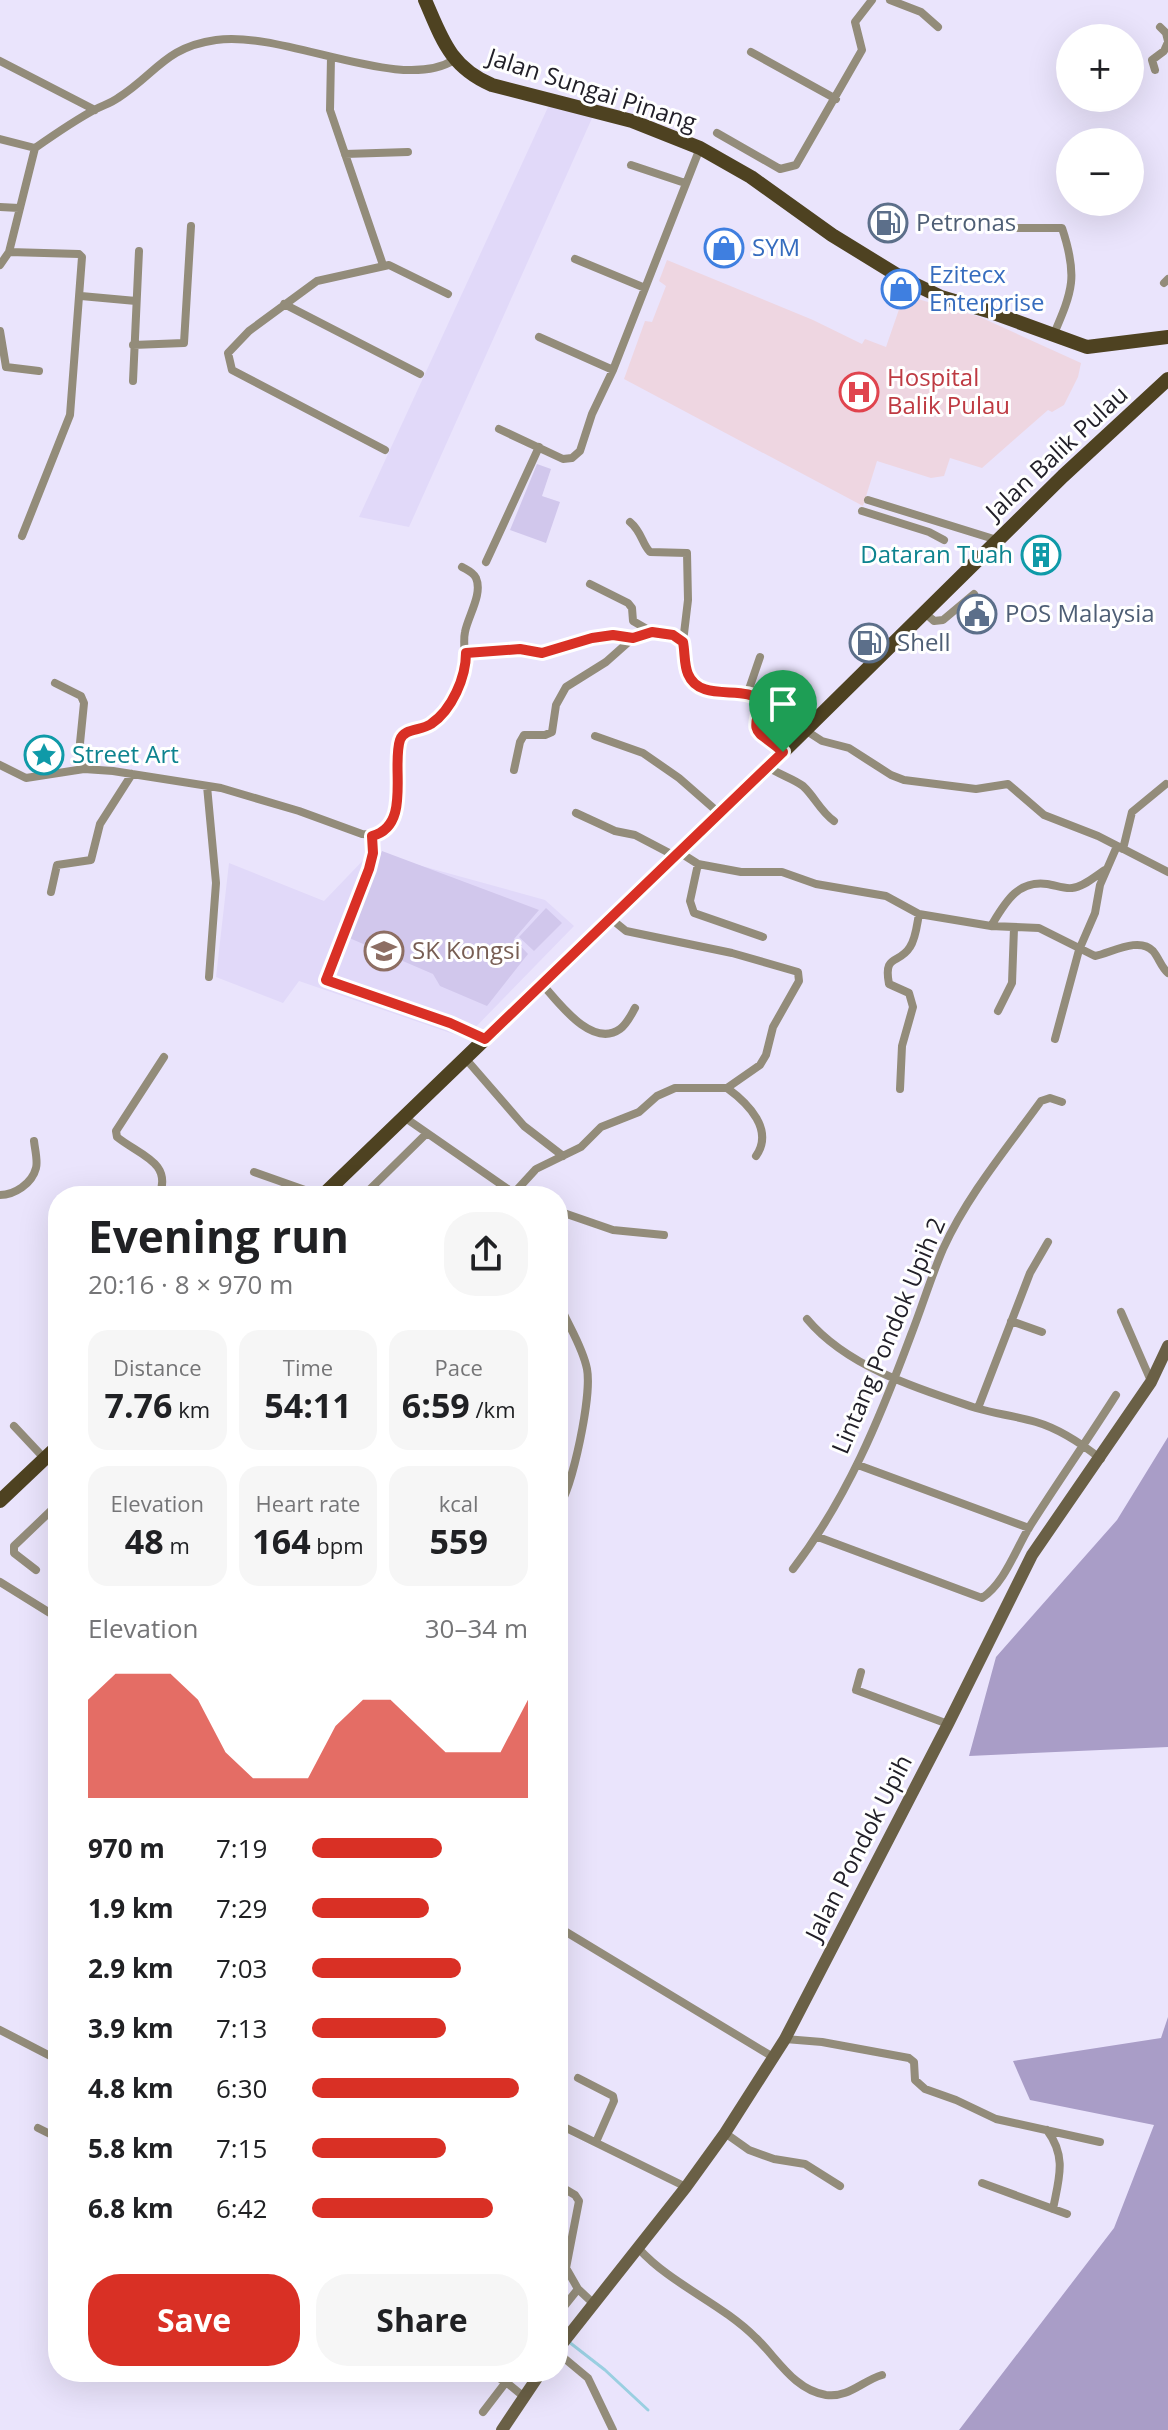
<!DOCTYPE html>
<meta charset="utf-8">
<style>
body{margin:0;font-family:"Open Sans",sans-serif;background:#f6f6f6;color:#202124;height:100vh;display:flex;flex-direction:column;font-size:30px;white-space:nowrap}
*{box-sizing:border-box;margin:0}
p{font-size:26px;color:#757577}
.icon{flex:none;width:44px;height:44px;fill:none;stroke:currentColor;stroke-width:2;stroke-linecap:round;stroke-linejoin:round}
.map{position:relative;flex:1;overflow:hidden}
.side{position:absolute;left:48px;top:1186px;width:520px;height:1196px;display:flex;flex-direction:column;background:#fff;border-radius:32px;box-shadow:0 8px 32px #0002}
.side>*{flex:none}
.tools{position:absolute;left:1056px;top:24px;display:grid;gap:16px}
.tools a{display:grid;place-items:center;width:88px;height:88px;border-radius:50%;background:#fff;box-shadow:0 8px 32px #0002;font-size:40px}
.pin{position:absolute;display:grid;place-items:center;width:68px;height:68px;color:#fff;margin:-82px -34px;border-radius:50% 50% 50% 0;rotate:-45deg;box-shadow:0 0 8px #0007}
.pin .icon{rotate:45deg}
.round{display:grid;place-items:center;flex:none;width:84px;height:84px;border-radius:32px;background:#f6f6f6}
.head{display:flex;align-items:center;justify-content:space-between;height:136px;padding:0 40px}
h1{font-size:44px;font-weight:700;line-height:60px}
.figures{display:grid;grid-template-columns:repeat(3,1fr);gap:12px;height:136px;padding:8px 40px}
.figures div{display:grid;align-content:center;border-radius:20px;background:#f6f6f6;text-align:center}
.figures b{font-size:34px;font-weight:700}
.figures small{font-size:22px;font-weight:400}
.figures p{font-size:22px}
.chart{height:224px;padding:16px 40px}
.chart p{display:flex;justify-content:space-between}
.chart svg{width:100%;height:144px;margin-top:8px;fill:#d93025;opacity:.7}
.cta{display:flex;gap:16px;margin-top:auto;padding:16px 40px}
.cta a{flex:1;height:92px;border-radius:32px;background:#d93025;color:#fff;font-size:32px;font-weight:700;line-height:92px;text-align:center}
.cta a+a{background:#f6f6f6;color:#202124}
ul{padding:0 40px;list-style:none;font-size:26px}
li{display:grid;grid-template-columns:128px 96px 1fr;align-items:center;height:60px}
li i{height:20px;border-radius:10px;background:#d93025}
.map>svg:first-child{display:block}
.built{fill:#e1d9f9}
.medical{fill:#eed6e1}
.green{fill:#d1c7ec}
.forest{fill:#a99dc7}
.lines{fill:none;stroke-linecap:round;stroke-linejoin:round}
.stream{stroke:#9acfe1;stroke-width:3}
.street{stroke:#938c7a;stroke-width:8}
.secondary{stroke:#6a6046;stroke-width:12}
.primary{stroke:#4e4221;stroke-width:14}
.route-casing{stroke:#fff;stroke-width:16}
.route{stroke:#d93025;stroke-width:10}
.labels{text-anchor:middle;stroke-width:6;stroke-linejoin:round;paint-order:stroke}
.street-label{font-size:24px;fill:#222029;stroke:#fff}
.service-label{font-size:24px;fill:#4e5e75;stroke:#fff;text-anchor:start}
.shop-label{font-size:24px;fill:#366cbe;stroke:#fff;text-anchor:start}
.health-label{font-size:24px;fill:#be3a42;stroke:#fff;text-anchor:start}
.culture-label{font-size:24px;fill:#0d838f;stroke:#fff;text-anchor:end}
.education-label{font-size:24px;fill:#785e54;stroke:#fff;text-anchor:start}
</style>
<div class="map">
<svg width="1168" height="2430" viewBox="0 0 1168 2430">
<rect width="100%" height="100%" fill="#eae4fc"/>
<path class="built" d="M549,105L593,116L409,527L359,517Z
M371,852L545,900L574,926L465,1038L299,981L283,1003L216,977L229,863L324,901Z"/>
<path class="medical" d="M667,260L813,320L862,344L865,339L886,347L904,295L980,317L1081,363L1078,377L1064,405L1052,412L1048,410L982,468L950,458L944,476L931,478L877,461L863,506L624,379L645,321L652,322L666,286L659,281Z"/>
<path class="green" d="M537,464L551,469L542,496L560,502L546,543L510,530Z
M382,851L539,910L514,939L528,954L487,1006L440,986L433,974L347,937Z
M546,908L562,923L534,951L519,937Z"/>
<path class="forest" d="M1168,1437V1747L969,1756L996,1657L1117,1520Z
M1168,2017V2430H959L1114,2228L1154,2125L1030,2100L1013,2061L1161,2038Z"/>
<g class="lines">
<path class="stream" d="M569,2342L605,2370L648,2410"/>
<path class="street" d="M890,0L921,12L938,27
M1160,27L1166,33L1168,41
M751,52L836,99
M331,57L330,110L383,265
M0,61L95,110
M1155,70L1152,60L1164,51L1168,42
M717,133L780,169L796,165L862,50L855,22L872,0
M0,139L35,148
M345,154L408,152
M631,165L685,183
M0,207L19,208
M1000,228H1062C1078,276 1073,290 1053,336
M9,252L79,254L82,257L70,415L22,536
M575,259L645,288
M0,265L9,252L35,148C55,134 75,120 96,109C104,105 111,103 118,98C156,74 165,47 216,40C284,30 400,94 454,60
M1164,283L1168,279
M81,296L136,301
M284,304L420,374
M0,331L6,367L39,371
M539,337L613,370
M133,345L184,343L191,226
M133,381L139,251
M499,429L563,459L572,458L580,451L592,414L613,370L700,148
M385,450L232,370L228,353L249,331L317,281L389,265L448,294
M868,500L997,540
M862,511L929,532L944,540
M630,522C642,532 642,544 650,552L687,553L688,600L683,642
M486,562L539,447
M590,584L628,603L632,608L633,621L652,632
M924,612L934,621L943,620L974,594
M466,653L520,649L542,653L592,638L613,635L633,638L652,632L673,635L683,642L686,670L695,684L726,694L748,692L761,700L754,723L756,730L783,752
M55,683L81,696L84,703L80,743L84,769
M748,692L760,657
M805,730L822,741L849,748L891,775L904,780L976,789L1008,784L1044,815L1098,836L1168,872
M595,736L643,753L679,778L719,813
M0,765L26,778L84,769L113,771L221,788L299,811L362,834L377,835C417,807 385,763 401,737C406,729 429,728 439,718C449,708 459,689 463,675C468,660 462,646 465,632C468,616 483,594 476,578C473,572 467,570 462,567
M768,767C778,774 794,779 803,786C815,797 820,811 834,821
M514,770L520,742L524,735H545L552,732L556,705L566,687L606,662L633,638
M207,786L216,883L209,977
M576,813L615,831L635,835L675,856
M372,836L373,853L369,869L326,980L450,1023L485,1039
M1123,849L1132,812L1166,784
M679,852L698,864L741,872H782L816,884L886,896L919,914L991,926L1039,928L1095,956C1111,953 1139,936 1153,951C1159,958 1161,967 1168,973
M698,864L690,901L694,913L763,937
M51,892L57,865L91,860L100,824L132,774
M991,926C1005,903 1017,880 1047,884C1055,885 1064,889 1072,888C1084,887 1095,876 1105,870
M542,984C558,1002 592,1049 620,1029C627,1024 631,1015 635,1008
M998,1011L1012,983L1014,928
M1055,1039L1079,950L1095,913L1100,885L1117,846
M465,1058L524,1126L563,1156
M727,1088C749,1104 774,1130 756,1156
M900,1089L902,1046L913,1007L909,993L889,984C883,953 899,965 910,947C916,938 917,924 919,914
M404,1117L515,1194
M254,1172L322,1196
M0,1195C14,1195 32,1184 36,1168C38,1161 35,1150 34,1141
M159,1196C173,1162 139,1155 117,1137L116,1131L164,1057
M363,1196L426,1134
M521,1196L514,1193L536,1169L581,1147L601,1127L639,1112L657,1096L675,1088H727L760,1065L766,1055L773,1027L799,981L798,972L732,953L626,931L610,918
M558,1211L613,1230L664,1235
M558,1300C566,1323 582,1344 587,1369C592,1395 573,1487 558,1508
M1121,1312L1151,1381
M807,1319C847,1367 918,1389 976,1408C996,1414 1016,1416 1036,1422C1060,1429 1082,1444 1101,1459
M1011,1321L1042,1332
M58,1375C50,1394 53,1421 58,1441
M978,1408L1030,1273L1048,1242
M14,1426L44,1458
M858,1465L1029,1528
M818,1537L982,1598C1005,1583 1016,1548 1030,1526C1058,1482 1088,1439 1116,1395
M793,1569C847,1499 880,1418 911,1335C922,1307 931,1277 943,1249C967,1196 1007,1148 1041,1101L1050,1098L1062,1102
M36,1570L14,1553V1546L58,1504
M0,1582L58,1618
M861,1672L856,1690L948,1724
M558,1927L773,2057
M0,2030L58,2060
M785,2039L822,2042L909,2058L914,2062L915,2080L925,2089L956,2100L996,2119L1100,2142
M578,2078L613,2096L614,2101L596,2142
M558,2124L686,2187
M38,2128L58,2138
M1047,2130C1067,2157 1059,2178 1053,2209
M725,2133L749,2150L774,2159L805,2164L840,2186
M982,2183L1067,2214
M558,2185L575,2195L579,2201L566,2268L578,2289L594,2304
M639,2249C672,2285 721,2303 756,2338C777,2358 794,2390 826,2395C849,2398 862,2381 882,2375
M558,2314L578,2289
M558,2353L588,2378L613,2430
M488,2372L506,2382L523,2396
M483,2412L506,2382"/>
<path class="secondary" d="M558,2349L686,2187L725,2133L785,2039L948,1724L1032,1555L1151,1382L1168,1346
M502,2430L541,2372"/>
<path class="primary" d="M425,0C442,39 450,67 492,85L632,121L700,148L751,177L832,235L902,278L941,297L988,311L1087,347L1168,337
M322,1196L783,752L1063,476L1168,379
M0,1501L58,1446"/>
</g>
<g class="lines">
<g class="route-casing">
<path id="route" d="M652,632L673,635L683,642C685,652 684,665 688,674C701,705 748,682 761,703C750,738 758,729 783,752L485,1039L450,1023L326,980L369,869L373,853L372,836C412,826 391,767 400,740C404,728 421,731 431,724C452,710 466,677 466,653L520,649L542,653L592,638L613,635L633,638Z"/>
</g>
<use href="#route" class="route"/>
</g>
<defs>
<g id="fuel-ring" transform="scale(2)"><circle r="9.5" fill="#fff" stroke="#5c6f8a" stroke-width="1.5"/><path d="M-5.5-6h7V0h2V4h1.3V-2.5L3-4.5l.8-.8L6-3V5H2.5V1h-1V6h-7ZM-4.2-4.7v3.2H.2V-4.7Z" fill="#5c6f8a"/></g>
<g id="shop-ring" transform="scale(2)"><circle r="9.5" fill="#fff" stroke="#3f7fe0" stroke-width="1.5"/><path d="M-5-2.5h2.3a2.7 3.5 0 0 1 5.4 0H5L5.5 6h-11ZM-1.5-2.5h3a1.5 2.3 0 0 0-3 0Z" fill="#3f7fe0"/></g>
<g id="hospital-ring" transform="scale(2)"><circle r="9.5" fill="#fff" stroke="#e0444e" stroke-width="1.5"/><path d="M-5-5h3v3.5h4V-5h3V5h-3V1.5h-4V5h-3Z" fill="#e0444e"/></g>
<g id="building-ring" transform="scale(2)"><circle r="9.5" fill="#fff" stroke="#0f9aa8" stroke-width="1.5"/><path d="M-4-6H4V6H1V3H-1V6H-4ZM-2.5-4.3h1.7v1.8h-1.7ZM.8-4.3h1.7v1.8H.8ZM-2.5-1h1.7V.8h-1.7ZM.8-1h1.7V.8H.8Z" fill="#0f9aa8"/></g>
<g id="civic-ring" transform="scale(2)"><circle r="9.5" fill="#fff" stroke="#5c6f8a" stroke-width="1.5"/><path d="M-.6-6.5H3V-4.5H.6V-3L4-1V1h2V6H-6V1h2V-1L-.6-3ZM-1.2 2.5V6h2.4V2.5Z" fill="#5c6f8a"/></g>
<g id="sight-ring" transform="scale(2)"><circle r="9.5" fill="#fff" stroke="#0f9aa8" stroke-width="1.5"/><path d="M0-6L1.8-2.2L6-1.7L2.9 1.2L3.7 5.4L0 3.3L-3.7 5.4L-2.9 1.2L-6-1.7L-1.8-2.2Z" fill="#0f9aa8"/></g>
<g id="school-ring" transform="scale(2)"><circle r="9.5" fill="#fff" stroke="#8d6e63" stroke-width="1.5"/><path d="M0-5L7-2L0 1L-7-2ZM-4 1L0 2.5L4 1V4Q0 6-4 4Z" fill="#8d6e63"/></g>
</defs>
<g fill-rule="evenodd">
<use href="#fuel-ring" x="888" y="223"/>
<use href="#shop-ring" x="724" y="248"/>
<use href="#shop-ring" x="901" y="289"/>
<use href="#hospital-ring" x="859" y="392"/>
<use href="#building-ring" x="1041" y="555"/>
<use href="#civic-ring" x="977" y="614"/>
<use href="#fuel-ring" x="869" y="643"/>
<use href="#sight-ring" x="44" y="755"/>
<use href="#school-ring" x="384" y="951"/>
</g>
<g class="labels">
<g class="street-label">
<text transform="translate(592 90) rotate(18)" y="8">Jalan Sungai Pinang</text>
<text transform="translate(1057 453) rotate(-43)" y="8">Jalan Balik Pulau</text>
<text transform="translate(889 1336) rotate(-67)" y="8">Lintang Pondok Upih 2</text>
<text transform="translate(859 1848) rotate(-63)" y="8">Jalan Pondok Upih</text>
</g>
<g class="service-label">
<text x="916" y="231">Petronas</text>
<text x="1005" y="622">POS Malaysia</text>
<text x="897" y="651">Shell</text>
</g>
<g class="shop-label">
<text x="752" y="256">SYM</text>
<text x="929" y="283">Ezitecx<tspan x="929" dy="28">Enterprise</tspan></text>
</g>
<g class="health-label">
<text x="887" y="386">Hospital<tspan x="887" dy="28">Balik Pulau</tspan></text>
</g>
<g class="culture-label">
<text x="1013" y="563">Dataran Tuah</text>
<text x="72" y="763" text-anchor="start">Street Art</text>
</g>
<g class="education-label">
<text x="412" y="959">SK Kongsi</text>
</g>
</g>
</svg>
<div class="tools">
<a>+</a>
<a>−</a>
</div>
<div class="pin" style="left:783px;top:752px;background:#1e9e55"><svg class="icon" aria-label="arrive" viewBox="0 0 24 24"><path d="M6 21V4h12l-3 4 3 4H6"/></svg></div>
<section class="side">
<div class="head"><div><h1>Evening run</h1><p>20:16 · 8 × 970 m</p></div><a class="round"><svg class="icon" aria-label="share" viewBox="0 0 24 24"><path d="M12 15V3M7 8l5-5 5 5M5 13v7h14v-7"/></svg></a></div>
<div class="figures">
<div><p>Distance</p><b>7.76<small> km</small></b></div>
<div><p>Time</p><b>54:11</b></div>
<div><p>Pace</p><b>6:59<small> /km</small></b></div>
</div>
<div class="figures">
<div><p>Elevation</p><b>48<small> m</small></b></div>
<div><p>Heart rate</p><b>164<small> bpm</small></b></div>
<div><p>kcal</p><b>559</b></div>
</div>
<div class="chart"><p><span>Elevation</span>30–34 m</p>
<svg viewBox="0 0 160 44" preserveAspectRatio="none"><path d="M0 44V14L10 6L20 6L30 6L40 14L50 30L60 38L70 38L80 38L90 22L100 14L110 14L120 22L130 30L140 30L150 30L160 14V44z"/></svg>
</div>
<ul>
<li><b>970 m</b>7:19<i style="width:60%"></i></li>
<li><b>1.9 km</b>7:29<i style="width:54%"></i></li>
<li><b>2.9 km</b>7:03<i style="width:69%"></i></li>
<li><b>3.9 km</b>7:13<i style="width:62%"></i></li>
<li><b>4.8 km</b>6:30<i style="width:96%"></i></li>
<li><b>5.8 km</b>7:15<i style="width:62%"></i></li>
<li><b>6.8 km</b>6:42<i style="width:84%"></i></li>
</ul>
<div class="cta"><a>Save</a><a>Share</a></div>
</section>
</div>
